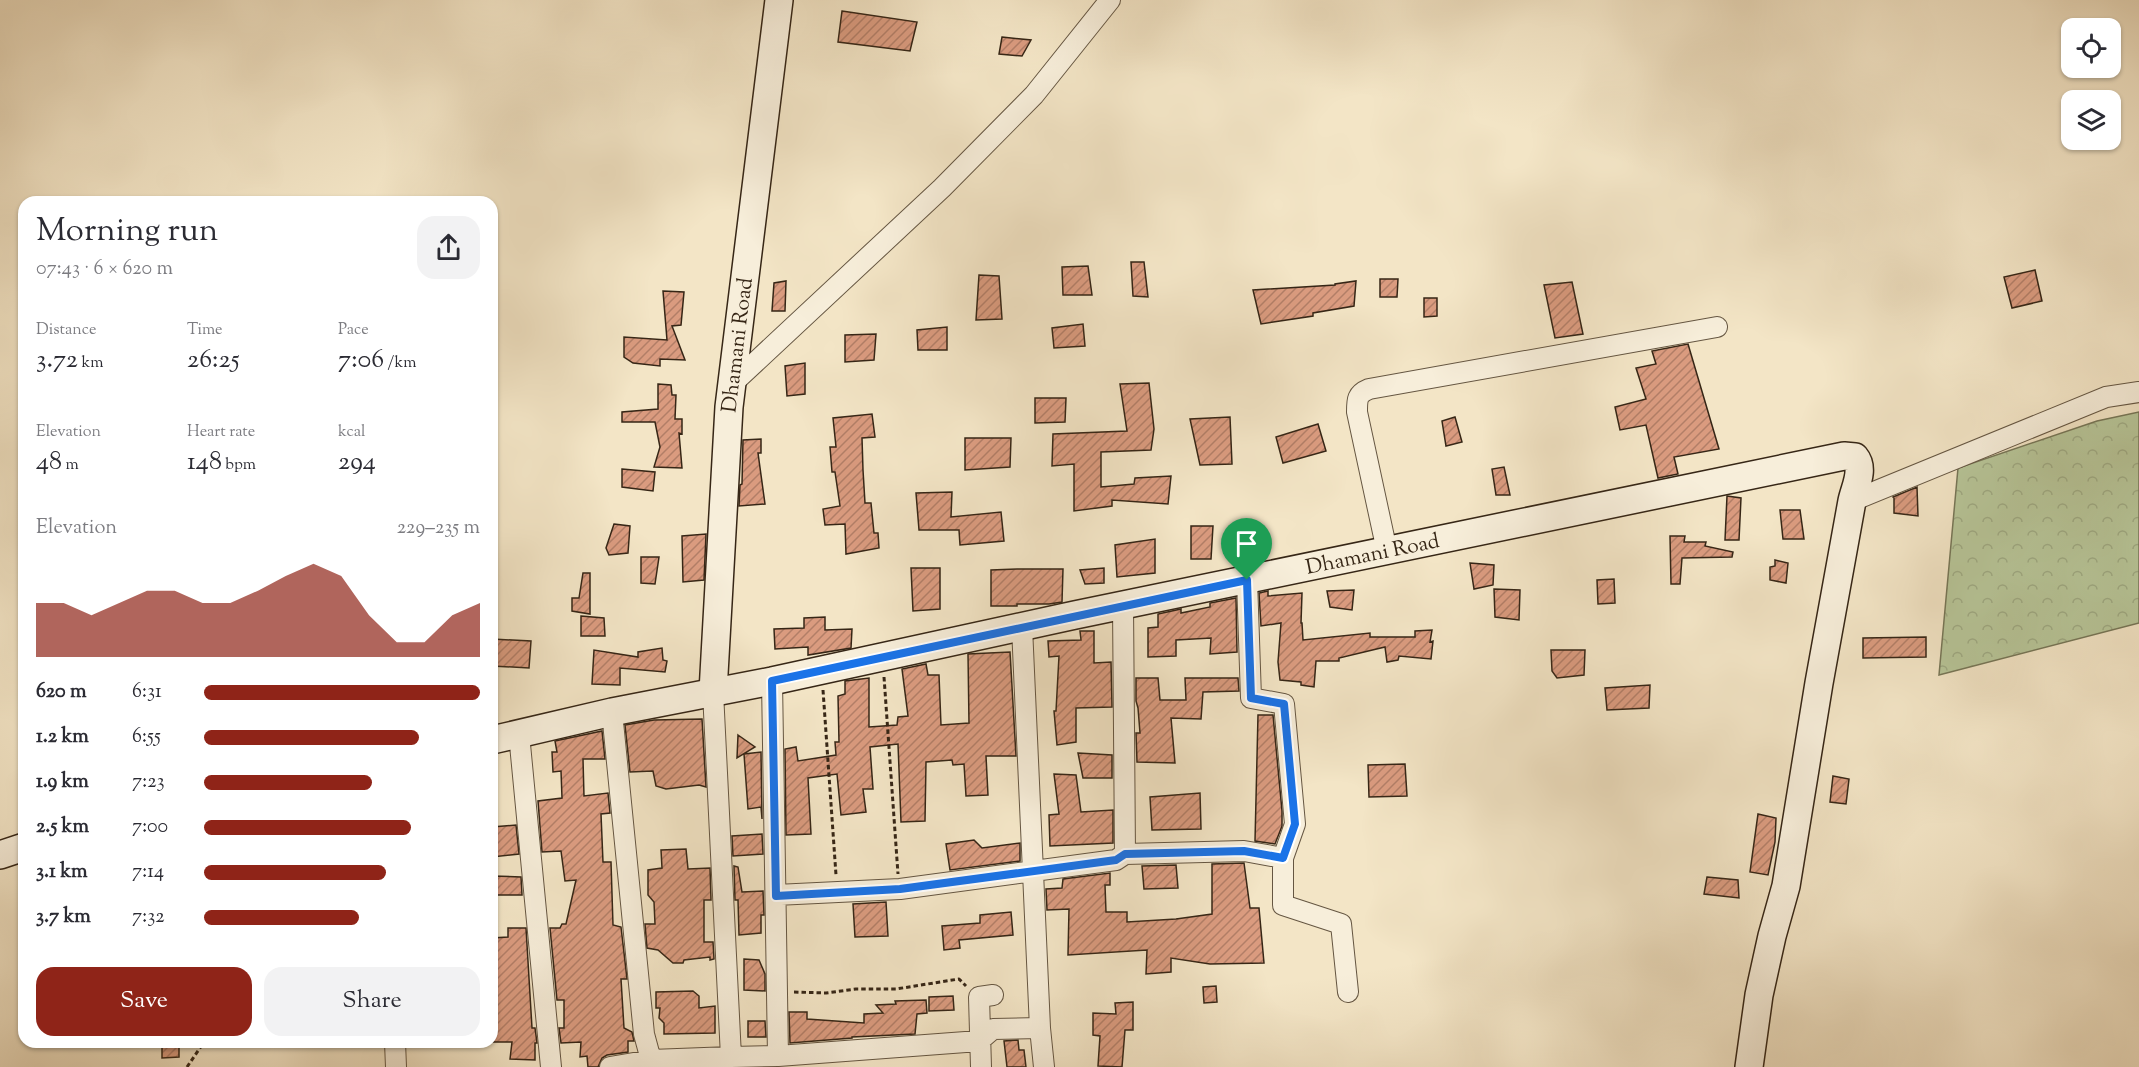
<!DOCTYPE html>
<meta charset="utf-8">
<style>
body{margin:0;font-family:"Sorts Mill Goudy",serif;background:#f2f2f3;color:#2b2b33;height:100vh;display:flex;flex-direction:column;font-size:22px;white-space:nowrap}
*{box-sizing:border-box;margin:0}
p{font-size:20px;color:#7c7c81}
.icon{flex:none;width:33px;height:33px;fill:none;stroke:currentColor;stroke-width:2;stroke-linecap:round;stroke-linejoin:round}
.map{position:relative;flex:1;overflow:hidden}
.panel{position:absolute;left:18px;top:196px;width:480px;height:852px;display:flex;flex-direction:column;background:#fff;border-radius:18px;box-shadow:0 2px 4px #0004}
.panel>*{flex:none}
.fabs{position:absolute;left:2061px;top:18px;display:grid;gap:12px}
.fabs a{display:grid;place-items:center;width:60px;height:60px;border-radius:12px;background:#fff;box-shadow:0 2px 4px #0004;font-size:30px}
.pin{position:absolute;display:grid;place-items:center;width:51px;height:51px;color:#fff;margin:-62px -26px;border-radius:50% 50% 50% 0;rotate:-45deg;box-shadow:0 0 6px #0007}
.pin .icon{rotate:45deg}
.round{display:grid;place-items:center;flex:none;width:63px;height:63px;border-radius:18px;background:#f2f2f3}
.overview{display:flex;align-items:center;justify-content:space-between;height:102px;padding:0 18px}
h1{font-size:33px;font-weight:600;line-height:45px}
.metrics{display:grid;grid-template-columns:repeat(3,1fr);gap:9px;height:102px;padding:6px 18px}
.metrics div{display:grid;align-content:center}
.metrics b{font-size:26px;font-weight:600}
.metrics small{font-size:16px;font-weight:400}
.metrics p{font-size:16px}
.chart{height:168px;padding:12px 18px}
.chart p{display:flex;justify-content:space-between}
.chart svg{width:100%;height:108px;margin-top:6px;fill:#8f2418;opacity:.7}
.button{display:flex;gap:12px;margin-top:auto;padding:12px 18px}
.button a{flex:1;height:69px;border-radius:18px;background:#8f2418;color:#fff;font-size:24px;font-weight:600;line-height:69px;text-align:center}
.button a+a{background:#f2f2f3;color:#2b2b33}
ul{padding:0 18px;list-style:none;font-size:20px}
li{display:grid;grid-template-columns:96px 72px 1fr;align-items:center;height:45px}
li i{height:15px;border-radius:8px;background:#8f2418}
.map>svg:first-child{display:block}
.forest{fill:url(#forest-crowns);stroke:#767657;stroke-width:1.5}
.building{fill:url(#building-hatch);stroke:#362616;stroke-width:1.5}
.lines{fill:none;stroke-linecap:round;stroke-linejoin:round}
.minor-casing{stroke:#655642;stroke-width:22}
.secondary-casing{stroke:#362616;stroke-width:30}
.path{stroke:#362616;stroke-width:3;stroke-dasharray:4.5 3;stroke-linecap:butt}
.minor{stroke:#f7eeda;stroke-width:20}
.secondary{stroke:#f7eeda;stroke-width:27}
.route-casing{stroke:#fff;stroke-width:12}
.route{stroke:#1a73e8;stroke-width:8}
.labels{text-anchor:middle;stroke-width:4.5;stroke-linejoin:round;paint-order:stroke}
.street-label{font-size:21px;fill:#362616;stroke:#f7eeda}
</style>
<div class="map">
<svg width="2139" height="1067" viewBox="0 0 2139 1067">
<defs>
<pattern id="forest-crowns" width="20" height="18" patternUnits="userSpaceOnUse" patternTransform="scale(1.5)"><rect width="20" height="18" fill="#b7c598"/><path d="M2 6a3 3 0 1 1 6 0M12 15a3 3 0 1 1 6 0" fill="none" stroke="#9ea982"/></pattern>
<pattern id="building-hatch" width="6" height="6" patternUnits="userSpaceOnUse" patternTransform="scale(1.5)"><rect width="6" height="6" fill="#da9b7f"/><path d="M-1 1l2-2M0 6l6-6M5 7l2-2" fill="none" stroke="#b27e67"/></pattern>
</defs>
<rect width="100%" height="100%" fill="#f3e5c6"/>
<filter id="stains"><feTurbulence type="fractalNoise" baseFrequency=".00333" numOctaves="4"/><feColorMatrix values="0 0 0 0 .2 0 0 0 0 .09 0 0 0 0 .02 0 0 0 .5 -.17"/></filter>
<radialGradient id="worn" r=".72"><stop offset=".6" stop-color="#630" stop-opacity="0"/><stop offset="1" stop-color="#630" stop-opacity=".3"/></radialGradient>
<path class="forest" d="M2139,412V623L1939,675L1958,468L2097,421Z"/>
<path class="building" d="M842,11L917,22L910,51L838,42Z
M1002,37L1031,40L1022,56L999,54Z
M1131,262H1144L1148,297L1133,296Z
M1088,266L1092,295H1063L1062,267Z
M2035,270L2042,301L2012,308L2004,277Z
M979,275L999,276L1002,319L976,320Z
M1380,279H1398L1397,297H1380Z
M786,281L785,311H772L774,283Z
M1356,281L1354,306L1313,313V316L1261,324L1253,290L1335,285V284Z
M1572,282L1583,334L1555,338L1544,285Z
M663,291L684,292L681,325L672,326L685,360L660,359V366L633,363L624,357V337L667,340Z
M1424,298H1437V316L1424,317Z
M1083,324L1085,346L1054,348L1052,328Z
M947,327V350H918L917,330Z
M876,334L874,360L845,362V335Z
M1688,344L1719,449L1674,457L1678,474L1658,478L1646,425L1620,430L1615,407L1646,399L1636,368L1656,364L1652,351Z
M805,363V394L787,396L785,366Z
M1149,383L1154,429L1151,450L1101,452V487L1134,484L1135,478L1171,476L1168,504L1112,500V506L1074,511V464L1052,466L1053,434L1127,431L1120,384Z
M658,384L671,385L672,395H676L675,419H682V434L679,433L682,468L654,467L660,447L655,422H622V412L658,409Z
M1035,398H1066L1065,422L1035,423Z
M872,414L875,437L862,438L863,470L865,503H871L874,533H878L879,548L846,554L845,524L825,525L823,509L840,506L835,472H832L830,447H836L833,418Z
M1230,417L1232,464L1200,465L1190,419Z
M1455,417L1462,442L1446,446L1442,421Z
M1318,424L1326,451L1283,463L1276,437Z
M965,438H1011L1010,467L965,470Z
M761,439V453H758L765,504L739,506L740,485L742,484L743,440Z
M1504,467L1510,495H1496L1492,469Z
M622,469L655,472L653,491L622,487Z
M1917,487L1918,516L1894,513V498L1893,497Z
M952,492L951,517L1001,512L1004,541L960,545L959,530H919L916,493Z
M1727,496L1741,498L1739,540H1725Z
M1780,510H1800L1804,539H1783Z
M614,524L630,526L628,553L609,555L606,548Z
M1191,526H1213L1211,559H1191Z
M706,534L704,580L683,582L682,536Z
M1670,536H1685L1684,542H1706L1705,546L1733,552L1732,557L1682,558L1680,584H1671Z
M1155,539V573L1117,577L1115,545Z
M641,557H659L655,584L641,583Z
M1775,560L1788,563L1786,583L1770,580V567L1775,566Z
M1470,563L1494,565L1493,585L1474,589Z
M911,568H940V609L913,611Z
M1104,568V583L1085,584L1080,570Z
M1017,569H1063L1062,602L1049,604H1017V606H991V570Z
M583,573H590V614L572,611V598H579Z
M1614,579L1615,603L1598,604L1597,580Z
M1494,589L1520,590L1519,620L1495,617Z
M1354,590L1352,610L1330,607L1327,591Z
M1268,591V596L1302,593L1301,623H1302L1303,640L1370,633V637H1415V631L1432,630L1430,642L1433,641L1431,659L1399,656L1398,660L1387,662L1385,647L1339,658V661H1316L1314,687L1301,685V682L1280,680L1278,662L1281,623L1261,626L1259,593Z
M1236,598L1237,652L1210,654L1211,638L1176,640V656L1148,657V628L1158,627V614L1181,609V613L1210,607V603Z
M581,616L604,618L605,636H581Z
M825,617V630L852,629L851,648L808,655V647L775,649L774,629L804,628V618Z
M1080,631H1094V663L1111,662L1112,707L1076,708V742L1057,745L1054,711H1056L1059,656L1049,657L1048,641L1081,640Z
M1926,637V657L1863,658V638Z
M492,639L531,641L529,668L492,666Z
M662,648L663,660L667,661L665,672L620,668V685L592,684L594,650L638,657V652Z
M1551,650H1585L1584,675L1557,678L1552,671Z
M1010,652L1016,756H986L988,795L966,796L964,764L953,765L952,760L926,762L925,821L901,822L898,744L870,747L873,789H863L866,812L841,815L837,774L808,778L811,834L786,835L785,749L796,747L798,761L836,755L835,742H839L838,696L845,694V681L869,678V727L897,725L898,717L908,716L902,669L926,664L928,675H939L941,725L969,723L968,654Z
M1136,678H1158L1160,700H1186L1185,678H1238L1239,691L1203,692L1201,719L1171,718L1175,763L1137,762L1136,733H1140L1138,708L1136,701Z
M1650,685L1649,708L1607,710L1605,688Z
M1258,715H1273L1282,811V826L1275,844L1255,841Z
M702,719L706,787L699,785L666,789L656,786L653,771L630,772L625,725L654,720Z
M602,731L605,759H583L584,796L608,793L610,813L601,814L603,862H611L613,925L621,927L627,979H621L624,1028L632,1032L634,1041H628V1052L607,1055L602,1058L598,1067H588L587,1056L580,1057L581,1042L561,1043L559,1028H564V1000H557L550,928H560L562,924H566L576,880L565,881L561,851L542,852L538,801L562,798L561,771L553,772L552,752H557L555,741Z
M738,735L755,747L737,758Z
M761,752L762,819L761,807L748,809L744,754Z
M1078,753L1112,755V778H1083Z
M1405,764L1407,796L1369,797L1368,765Z
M1054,774L1076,775L1081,812L1113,810V843L1050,846L1049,815L1059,814Z
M1833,776L1849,779L1846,804L1830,802Z
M1200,793L1201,829L1152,830L1150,797Z
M1758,814L1776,818L1775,842L1768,875L1750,872Z
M516,825L519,854L492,857V827Z
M762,834L763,854L733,856L732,836Z
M974,840L982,848L1020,843V861L950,870L946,844Z
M686,849L688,869L710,868L711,900H704V942H713L714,959L710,960V957L684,960L683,963H673L658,950L647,948L645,924H655L654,902L648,895V870L662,868L661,850Z
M1244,863L1250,908H1259L1264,963L1210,964L1171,958V972L1146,974L1147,950L1068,955L1069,909L1047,910L1046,889L1062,888L1063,879L1110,873V885H1105L1106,912H1127V922L1176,919L1212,914V864Z
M1176,865L1178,888L1144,889L1142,866Z
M734,866L738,867L742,892L763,891L764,915H761V933L739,935L738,900H735Z
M492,876L521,877L522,895H494Z
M1707,877L1738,880L1739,898L1704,894Z
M886,902L888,936L855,937L853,904Z
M1011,912L1013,935L959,940L960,948L944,950L942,926L980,923V915Z
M508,928H526L532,1028H535L537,1043H535V1060L510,1059L512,1042H492V938L508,937Z
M744,959L759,960L765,974V991L744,990Z
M1216,986L1217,1002L1204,1003L1203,987Z
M693,991L699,996V1008L715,1006V1033L664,1034V1023L659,1018L660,1008H656V992Z
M953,996L954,1010L929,1011V997Z
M926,1000L927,1013L917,1014L915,1034L852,1037V1038L790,1043L789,1012H807V1019L864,1023V1014L883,1013L876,1005L896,1004L895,1001Z
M1133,1002V1030H1125L1122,1067L1098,1066L1100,1036L1093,1035V1013L1116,1014L1115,1003Z
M748,1021H765L766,1037H748Z
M1018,1040L1019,1050H1024L1026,1067H1007L1004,1041Z
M162,1042H179V1057L162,1058Z"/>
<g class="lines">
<g class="minor-casing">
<path id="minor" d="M732,384L942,188L1034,95L1110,0
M1852,501L2106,397L2139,392
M1387,551L1357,412C1357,399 1357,394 1369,389L1717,327
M1247,580L1251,698L1284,704L1295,824L1283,858V905L1341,924L1348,992
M1123,605L1125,854
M612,712L644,1034L651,1060
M519,734L551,1067
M776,895L900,889L1116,860L1125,854L1244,851L1283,858
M1040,1028L1044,1067
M395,1042L396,1067
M778,1056L979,1041L993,1029L1040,1028L1022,627
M731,1057L778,1056L772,681
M610,1067L651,1060L731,1057L713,692
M981,1067L979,997L993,995"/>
</g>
<g class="secondary-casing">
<g id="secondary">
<path id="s1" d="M713,692L729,407L779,0"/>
<path id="s2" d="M492,740L612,712L772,681L1075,615L1844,456L1855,457C1865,469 1855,487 1852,501L1819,683L1786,886L1772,936L1759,995L1749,1067"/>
<path d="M0,855L24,847"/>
</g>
</g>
<path class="path" d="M884,677L898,874
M823,690L836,875
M794,992L826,993L856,989H896L959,979L966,986
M187,1067L204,1042"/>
<use href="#minor" class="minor"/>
<use href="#secondary" class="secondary"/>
</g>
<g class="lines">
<g class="route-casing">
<path id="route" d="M1247,580L1251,698L1284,704L1295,824L1283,858L1244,851L1125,854L1116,860L900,889L776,896L772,681Z"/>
</g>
<use href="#route" class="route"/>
</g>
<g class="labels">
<g class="street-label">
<text dy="7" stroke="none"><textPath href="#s1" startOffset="348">Dhamani Road</textPath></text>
<text dy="7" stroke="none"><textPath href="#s2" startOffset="900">Dhamani Road</textPath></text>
</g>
</g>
<rect width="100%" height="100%" filter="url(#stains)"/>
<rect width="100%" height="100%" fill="url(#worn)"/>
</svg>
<div class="fabs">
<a><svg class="icon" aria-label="locate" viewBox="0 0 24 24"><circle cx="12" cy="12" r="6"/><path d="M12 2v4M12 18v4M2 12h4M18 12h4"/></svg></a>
<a><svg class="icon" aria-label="layers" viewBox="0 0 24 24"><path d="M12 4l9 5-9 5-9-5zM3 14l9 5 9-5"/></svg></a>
</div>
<div class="pin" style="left:1247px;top:580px;background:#1e9e55"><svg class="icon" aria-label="arrive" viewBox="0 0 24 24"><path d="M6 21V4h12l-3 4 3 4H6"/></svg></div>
<section class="panel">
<div class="overview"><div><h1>Morning run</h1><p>07:43 · 6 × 620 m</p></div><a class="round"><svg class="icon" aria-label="share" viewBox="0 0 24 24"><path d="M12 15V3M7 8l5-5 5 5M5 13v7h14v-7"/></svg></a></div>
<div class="metrics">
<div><p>Distance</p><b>3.72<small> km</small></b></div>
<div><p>Time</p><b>26:25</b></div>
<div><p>Pace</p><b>7:06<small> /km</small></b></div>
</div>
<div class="metrics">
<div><p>Elevation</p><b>48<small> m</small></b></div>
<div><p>Heart rate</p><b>148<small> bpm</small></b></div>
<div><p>kcal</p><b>294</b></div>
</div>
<div class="chart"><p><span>Elevation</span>229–235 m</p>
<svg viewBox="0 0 160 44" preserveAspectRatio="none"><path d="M0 44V22L10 22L20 27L30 22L40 17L50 17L60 22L70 22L80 17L90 11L100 6L110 11L120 27L130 38L140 38L150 27L160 22V44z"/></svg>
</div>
<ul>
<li><b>620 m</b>6:31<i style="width:100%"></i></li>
<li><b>1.2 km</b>6:55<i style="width:78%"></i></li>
<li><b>1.9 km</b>7:23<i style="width:61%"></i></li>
<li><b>2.5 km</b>7:00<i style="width:75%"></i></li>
<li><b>3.1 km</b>7:14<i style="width:66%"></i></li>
<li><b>3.7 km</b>7:32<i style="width:56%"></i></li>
</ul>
<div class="button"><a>Save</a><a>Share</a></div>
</section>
</div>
